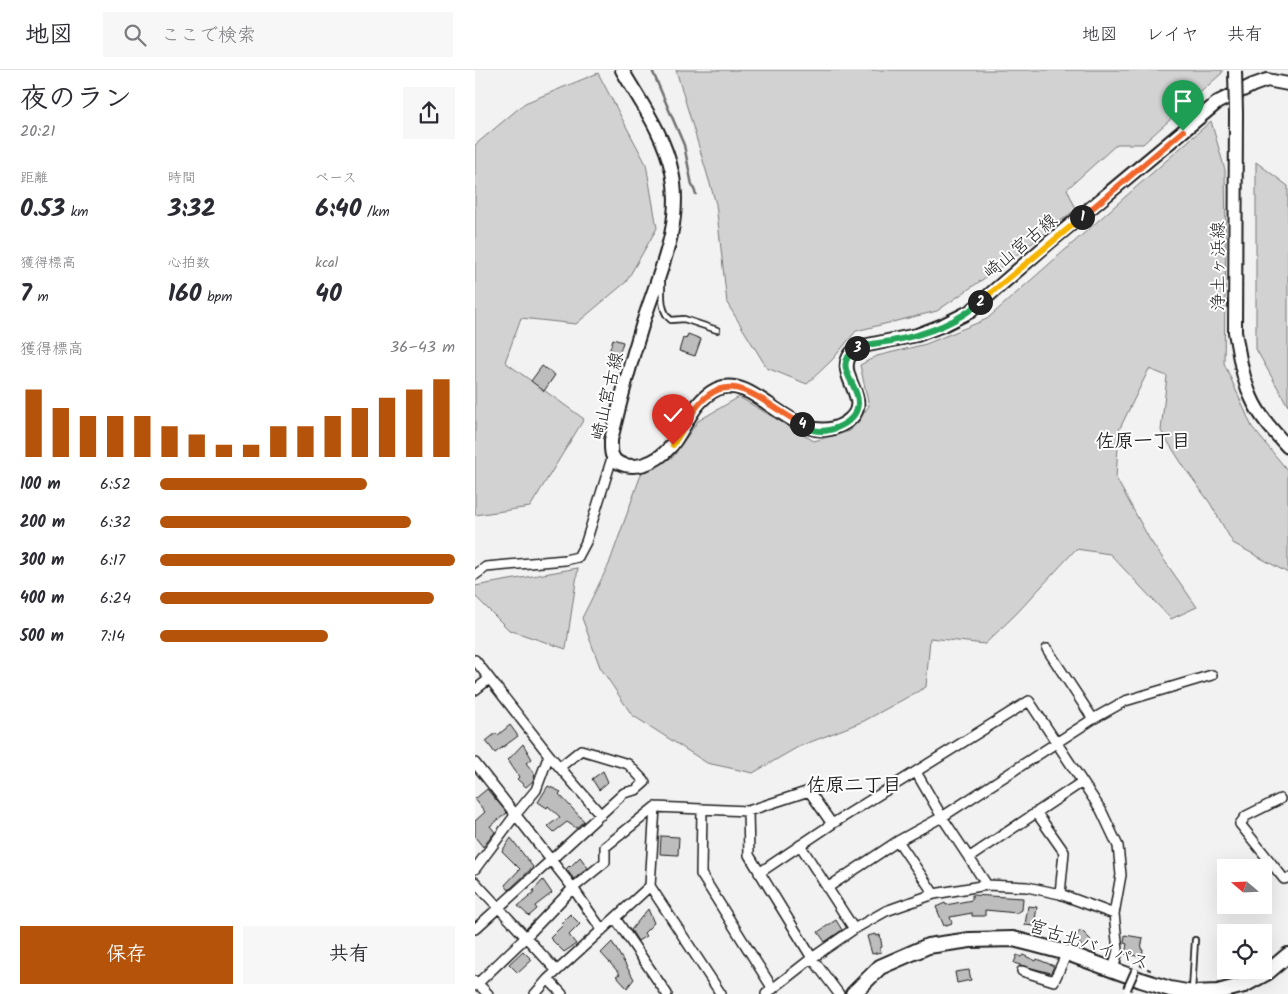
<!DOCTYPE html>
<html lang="ja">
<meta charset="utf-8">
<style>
body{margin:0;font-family:Kalam,"Klee One",sans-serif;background:#f7f7f7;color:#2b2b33;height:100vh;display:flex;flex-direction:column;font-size:19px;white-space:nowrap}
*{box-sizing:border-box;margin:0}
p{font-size:16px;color:#7c7c81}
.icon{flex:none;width:28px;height:28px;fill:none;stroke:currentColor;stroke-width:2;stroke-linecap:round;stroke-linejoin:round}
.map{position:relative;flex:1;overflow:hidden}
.side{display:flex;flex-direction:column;background:#fff;width:475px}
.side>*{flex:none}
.needle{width:32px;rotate:289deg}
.fabs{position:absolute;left:742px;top:789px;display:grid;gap:10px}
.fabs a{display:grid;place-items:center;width:55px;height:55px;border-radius:0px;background:#fff;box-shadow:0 5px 20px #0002;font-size:25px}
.pin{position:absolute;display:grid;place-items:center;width:42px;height:42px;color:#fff;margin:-51px -21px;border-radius:50% 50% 50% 0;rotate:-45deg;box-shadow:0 0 5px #0007}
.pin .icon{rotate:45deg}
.km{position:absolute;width:25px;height:25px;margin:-12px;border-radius:50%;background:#222;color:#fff;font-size:14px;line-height:25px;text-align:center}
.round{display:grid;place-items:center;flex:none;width:52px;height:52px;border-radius:0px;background:#f7f7f7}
.headline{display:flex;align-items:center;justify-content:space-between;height:85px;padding:0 20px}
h1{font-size:28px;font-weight:800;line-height:38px}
.metrics{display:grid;grid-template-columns:repeat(3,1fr);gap:8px;height:85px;padding:5px 20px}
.metrics div{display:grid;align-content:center}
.metrics b{font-size:25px;font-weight:800}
.metrics small{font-size:14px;font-weight:400}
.metrics p{font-size:14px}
.chart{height:140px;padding:10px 20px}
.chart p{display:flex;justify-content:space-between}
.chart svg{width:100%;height:90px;margin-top:5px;stroke:#b45309;stroke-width:6}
.primary-button{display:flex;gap:10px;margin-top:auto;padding:10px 20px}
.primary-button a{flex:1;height:58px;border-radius:0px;background:#b45309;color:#fff;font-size:20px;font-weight:800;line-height:58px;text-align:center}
.primary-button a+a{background:#f7f7f7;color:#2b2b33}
ul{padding:0 20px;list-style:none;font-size:16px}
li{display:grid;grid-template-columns:80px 60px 1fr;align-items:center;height:38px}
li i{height:12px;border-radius:6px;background:#b45309}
header{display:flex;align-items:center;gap:30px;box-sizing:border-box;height:70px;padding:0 25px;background:#fff;border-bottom:1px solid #e1e1e2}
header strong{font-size:24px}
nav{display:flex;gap:28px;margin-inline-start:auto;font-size:18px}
.search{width:350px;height:45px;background:#f7f7f7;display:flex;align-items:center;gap:12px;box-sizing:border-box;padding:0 18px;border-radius:0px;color:#7c7c81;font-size:19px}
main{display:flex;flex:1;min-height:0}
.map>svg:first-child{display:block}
.green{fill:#d2d2d2;stroke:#777}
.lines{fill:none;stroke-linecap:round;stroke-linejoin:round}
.stream{stroke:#707070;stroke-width:2.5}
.building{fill:#bdbdbd;stroke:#1c1c1c}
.service-casing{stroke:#1c1c1c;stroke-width:8}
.minor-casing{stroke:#1c1c1c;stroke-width:12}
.secondary-casing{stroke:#1c1c1c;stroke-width:16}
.trunk-casing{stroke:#1c1c1c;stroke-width:18}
.path{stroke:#1c1c1c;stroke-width:2;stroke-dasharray:4 4;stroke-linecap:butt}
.service{stroke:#fff;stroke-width:4.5}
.minor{stroke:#fff;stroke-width:9}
.secondary{stroke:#fff;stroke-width:12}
.trunk{stroke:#fff;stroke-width:14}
.pedestrian-bridge-casing{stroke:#1c1c1c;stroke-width:10;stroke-linecap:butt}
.secondary-bridge-casing{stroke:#1c1c1c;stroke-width:16;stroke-linecap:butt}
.pedestrian-bridge{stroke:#fff;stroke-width:6}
.secondary-bridge{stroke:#fff;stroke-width:12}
.split-1-casing{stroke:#fff;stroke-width:10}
.split-2-casing{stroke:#fff;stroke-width:10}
.split-3-casing{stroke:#fff;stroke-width:10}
.split-4-casing{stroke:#fff;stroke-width:10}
.split-5-casing{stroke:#fff;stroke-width:10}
.split-6-casing{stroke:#fff;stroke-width:10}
.split-1{stroke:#f0652b;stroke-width:6}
.split-2{stroke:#f5b400;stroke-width:6}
.split-3{stroke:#22a559;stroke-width:6}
.split-4{stroke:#22a559;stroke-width:6}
.split-5{stroke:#f0652b;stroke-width:6}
.split-6{stroke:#f5b400;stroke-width:6}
.labels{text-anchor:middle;stroke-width:4;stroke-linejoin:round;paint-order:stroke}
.street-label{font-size:18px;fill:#1c1c1c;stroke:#fff}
.neighbourhood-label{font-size:19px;font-weight:bold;fill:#1c1c1c;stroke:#fff}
</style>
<header>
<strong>地図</strong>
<div class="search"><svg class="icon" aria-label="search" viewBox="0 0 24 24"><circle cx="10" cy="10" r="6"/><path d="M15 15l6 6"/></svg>ここで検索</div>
<nav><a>地図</a><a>レイヤ</a><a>共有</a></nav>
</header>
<main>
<section class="side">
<div class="headline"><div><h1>夜のラン</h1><p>20:21</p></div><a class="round"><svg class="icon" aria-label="share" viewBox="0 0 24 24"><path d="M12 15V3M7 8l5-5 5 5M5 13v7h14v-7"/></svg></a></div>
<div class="metrics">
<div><p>距離</p><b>0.53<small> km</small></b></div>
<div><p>時間</p><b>3:32</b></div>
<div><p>ペース</p><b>6:40<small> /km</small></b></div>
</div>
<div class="metrics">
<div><p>獲得標高</p><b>7<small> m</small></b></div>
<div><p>心拍数</p><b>160<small> bpm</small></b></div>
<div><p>kcal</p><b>40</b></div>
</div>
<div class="chart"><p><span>獲得標高</span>36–43 m</p>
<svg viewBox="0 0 160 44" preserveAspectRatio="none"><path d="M5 44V11M15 44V20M25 44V24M35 44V24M45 44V24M55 44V29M65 44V33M75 44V38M85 44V38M95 44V29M105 44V29M115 44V24M125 44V20M135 44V15M145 44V11M155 44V6"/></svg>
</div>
<ul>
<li><b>100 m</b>6:52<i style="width:70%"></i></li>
<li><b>200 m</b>6:32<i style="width:85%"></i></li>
<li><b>300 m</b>6:17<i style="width:100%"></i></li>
<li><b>400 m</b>6:24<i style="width:93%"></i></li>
<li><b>500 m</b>7:14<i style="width:57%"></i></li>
</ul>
<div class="primary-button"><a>保存</a><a>共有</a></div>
</section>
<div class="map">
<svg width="813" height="924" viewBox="0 0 813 924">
<rect width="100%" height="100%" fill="#f2f2f2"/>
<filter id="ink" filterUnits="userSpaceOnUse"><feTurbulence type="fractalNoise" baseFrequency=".02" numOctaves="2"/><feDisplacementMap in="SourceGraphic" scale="10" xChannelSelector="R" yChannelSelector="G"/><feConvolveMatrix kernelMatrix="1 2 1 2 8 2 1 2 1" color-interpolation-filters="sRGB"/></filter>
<g filter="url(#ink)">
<path class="green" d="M201,0H747V3L668,74H642L592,119L601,139L530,194L462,241L381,261L357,290L332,314L292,298L252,233L241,134Z
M123,3L171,94L182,158L151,212L101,254L46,248L30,292L109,349L55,437L0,445V75L50,33Z
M736,51L750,100L751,169L749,293L777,357L813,401V503L758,473L735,433L709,397L686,361L692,306L674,299L644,360L641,408L675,470L722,537L696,549L635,484L601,479L542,543L510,574L455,568L451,617L389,651L323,677L278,703L232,693L157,645L125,597L107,548L134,494L168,399L198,387L223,351L264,327L339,371L375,361L394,336L385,295L402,286L451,274L512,249Z
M781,92L813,116V336L781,279Z
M103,498L91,579L34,560L0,526V516Z"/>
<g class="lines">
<path class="stream" d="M177,0L209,75L217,115L221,124"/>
</g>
<path class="building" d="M213,264L226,269L220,286L204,281L208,268L211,269Z
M138,269L148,272L142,292L132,289Z
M67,296L80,305L69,321L56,311Z
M35,655L43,666L20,683L11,671L21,663L23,665Z
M48,674L57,689L51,693L60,704L58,711L51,717L42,709L44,707L33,690Z
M128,701L133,712L124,720L117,709Z
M73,716L86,722L84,724L109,751L101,758L92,752L79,762L73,756L85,747L73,736L72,738L63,732Z
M12,719L32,743L15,756L20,762L8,777L0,767V751L10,742L0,729Z
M186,766L204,767L203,785L185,784Z
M36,768L58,797L34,820L30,815L45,799L27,781Z
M105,787L113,798L99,809L91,799L94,796L95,797Z
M68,810L77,823L60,836L62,839L54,846L43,836L59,823L58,821Z
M497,825L548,828L547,840L542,843L510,840V846H497V843L475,847L477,853L469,856L461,837L470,833L471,835L497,830Z
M553,836L562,837L559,856L550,855Z
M173,839L179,853L169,863L171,866L163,871L156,860Z
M95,844L105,854L94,865L101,874L89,882L75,868L88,855L86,853Z
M361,850L367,860L350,872L343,862Z
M606,860L616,870L609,878L599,868Z
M401,864V866L405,865L407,877L405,878L406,882L397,884L392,866Z
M650,865L668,868L666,879L668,880L667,887L650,884L652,874L649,873Z
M137,872L159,909L152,918L141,906L145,904L126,883Z
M48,881L57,890L43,903L34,894Z
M542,885L546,887L548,885L561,891L562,889L579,896L576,903L545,895L539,893Z
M494,900L496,910L482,913L480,902Z"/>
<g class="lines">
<g class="service-casing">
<path id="service" d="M187,212C187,225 185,241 196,250L209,249L242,260
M717,921L720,870"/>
</g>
<g class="minor-casing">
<path id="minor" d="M0,505L11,497L90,490L103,487L111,472L137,388
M572,579L618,649
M0,590L74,685L126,745
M0,620L14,609
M0,693L76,790L0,859
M85,697L106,680L153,694L170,712L161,720L149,723L76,790L98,818L130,792V777L180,737L273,741L334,721L357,754
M441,702L467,747L512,815
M805,729L771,746L765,754L809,809L813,808
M180,737L175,816L246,924
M227,739L226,804L298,919
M273,741L274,785L337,888L364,924
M561,742L589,782L585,824
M423,771L459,824
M325,775L379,859
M495,787L607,712
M0,799L41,744L61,720L74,685
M284,803L357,754L554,631L626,740L643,776L646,805L639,844L643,880L638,901
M0,812L82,901
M352,818L423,771L467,747L618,649L650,631L737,605
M140,848L192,924
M547,901L579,911L592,883
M73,909L87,924
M0,911L13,924
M0,916L51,867L98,818L127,860
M60,924L73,909L175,816
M291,924L337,888L379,859L411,841L459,824L512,815L552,817L585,824L639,844"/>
</g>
<g class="secondary-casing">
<path id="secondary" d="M147,0C166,33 189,64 197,102C209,155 182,207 167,256C155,294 145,332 136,370C136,380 135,388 144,393C153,397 161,397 170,394C210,381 207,336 242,319C281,301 322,383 370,353C406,330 349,302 383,277L442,265L468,255L496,241L576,171L743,32L778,15L792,10L813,14
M761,43L760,262C764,284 767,306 776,327C784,346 799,362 813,377"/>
</g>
<g class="trunk-casing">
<path id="trunk" d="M378,924L405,897L453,876L495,870L538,869L558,874L592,883L666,910L695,919L717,923L743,922L769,915L793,902L813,885"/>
</g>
<path class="path" d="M665,895L677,901"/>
<use href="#service" class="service"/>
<use href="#minor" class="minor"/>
<use href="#secondary" class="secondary"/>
<use href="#trunk" class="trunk"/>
<g class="pedestrian-bridge-casing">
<path id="pedestrian-bridge" d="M652,919L660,901"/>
</g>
<g class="secondary-bridge-casing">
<path id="secondary-bridge" d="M760,1L761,43"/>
</g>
<use href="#pedestrian-bridge" class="pedestrian-bridge"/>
<use href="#secondary-bridge" class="secondary-bridge"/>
</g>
</g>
<g class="lines" filter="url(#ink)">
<g class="split-1-casing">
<path id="split-1" d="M607,147L708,61"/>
</g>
<g class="split-2-casing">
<path id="split-2" d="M505,232L607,147"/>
</g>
<g class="split-3-casing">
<path id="split-3" d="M382,278C393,274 405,273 417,271C448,265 481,254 505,232"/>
</g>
<g class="split-4-casing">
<path id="split-4" d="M327,354C330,356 334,359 338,360C355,364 382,353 383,333C384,312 355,297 382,278"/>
</g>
<g class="split-5-casing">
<path id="split-5" d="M216,345C251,289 286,333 327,354"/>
</g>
<g class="split-6-casing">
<path id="split-6" d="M198,375L216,345"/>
</g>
<use href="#split-1" class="split-1"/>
<use href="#split-2" class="split-2"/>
<use href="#split-3" class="split-3"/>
<use href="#split-4" class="split-4"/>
<use href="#split-5" class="split-5"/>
<use href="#split-6" class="split-6"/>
</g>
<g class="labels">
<g class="street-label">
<text transform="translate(545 176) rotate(-40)" y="6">崎山宮古線</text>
<text transform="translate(743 196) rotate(-90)" y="6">浄土ヶ浜線</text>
<text transform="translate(132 326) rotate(-77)" y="6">崎山宮古線</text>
<text transform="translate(614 874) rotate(18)" y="6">宮古北バイパス</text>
</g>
<g class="neighbourhood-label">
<text x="668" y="377">佐原一丁目</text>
<text x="379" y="721">佐原二丁目</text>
</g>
</g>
</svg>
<div class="fabs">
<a><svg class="needle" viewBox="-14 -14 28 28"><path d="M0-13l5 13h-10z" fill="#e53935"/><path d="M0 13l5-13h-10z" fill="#7c7c81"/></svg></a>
<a><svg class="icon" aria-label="locate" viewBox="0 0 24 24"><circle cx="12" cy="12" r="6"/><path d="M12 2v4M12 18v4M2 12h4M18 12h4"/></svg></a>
</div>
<div class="pin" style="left:708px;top:61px;background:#1e9e55"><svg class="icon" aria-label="arrive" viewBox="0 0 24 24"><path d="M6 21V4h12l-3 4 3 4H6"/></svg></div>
<div class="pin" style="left:198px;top:375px;background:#d93025"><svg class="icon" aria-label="check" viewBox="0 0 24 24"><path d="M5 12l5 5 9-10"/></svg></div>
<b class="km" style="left:607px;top:147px">1</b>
<b class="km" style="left:505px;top:232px">2</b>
<b class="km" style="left:382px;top:278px">3</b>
<b class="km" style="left:327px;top:354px">4</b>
</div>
</main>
